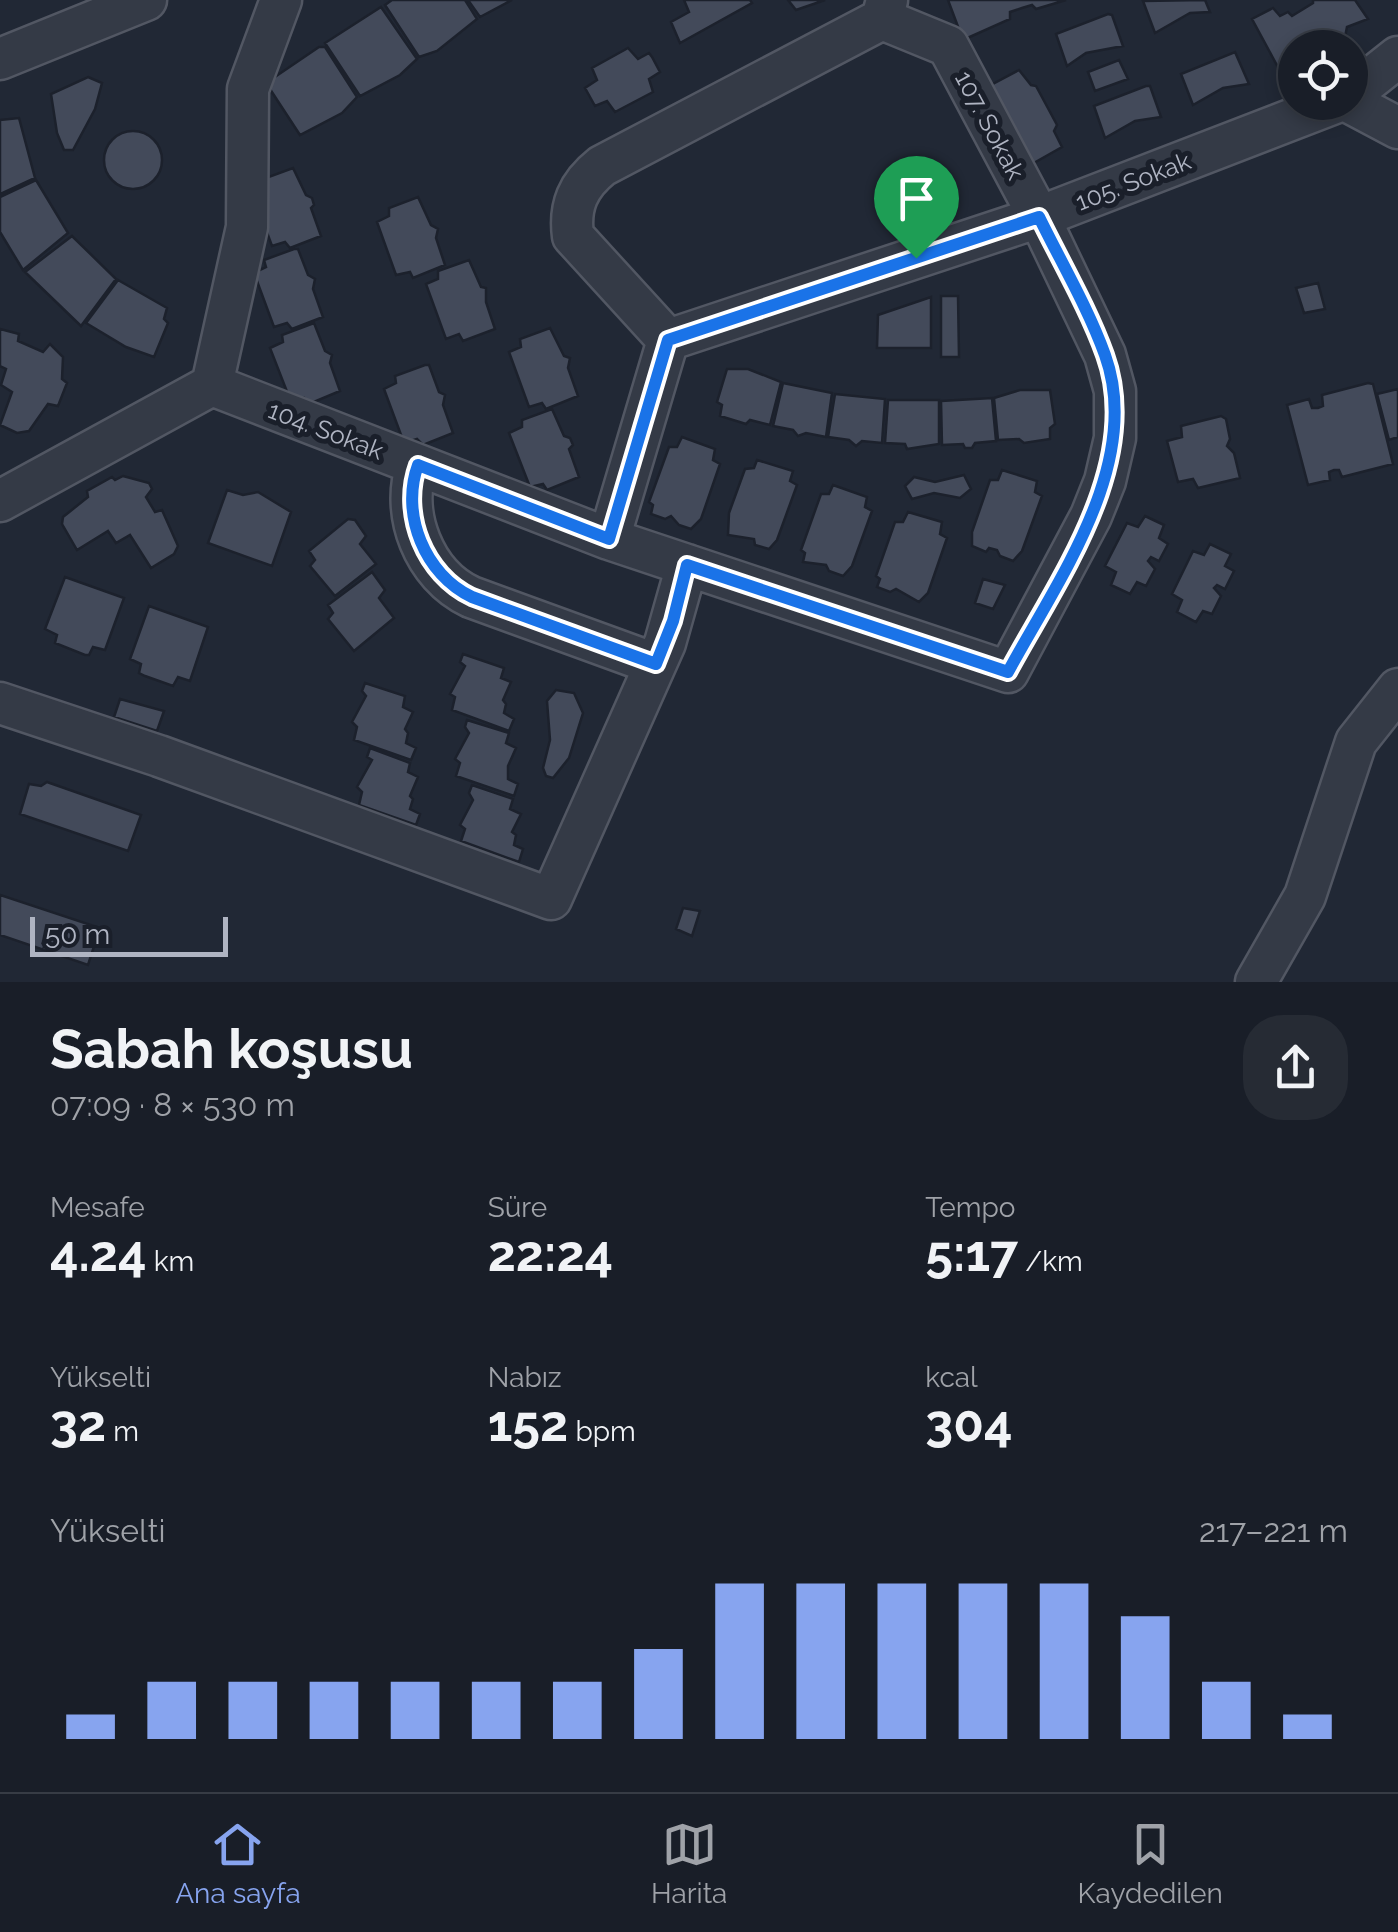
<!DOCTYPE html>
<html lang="tr">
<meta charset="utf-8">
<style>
body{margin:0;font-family:Raleway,sans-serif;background:#262b34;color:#f1f3f6;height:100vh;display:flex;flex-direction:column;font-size:38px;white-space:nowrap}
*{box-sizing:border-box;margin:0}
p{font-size:32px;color:#9fa2a8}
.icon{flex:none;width:55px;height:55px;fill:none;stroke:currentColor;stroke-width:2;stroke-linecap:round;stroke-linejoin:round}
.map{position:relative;height:982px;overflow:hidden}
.sheet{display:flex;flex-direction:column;background:#191e28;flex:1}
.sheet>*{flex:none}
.controls{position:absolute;left:1278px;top:30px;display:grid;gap:20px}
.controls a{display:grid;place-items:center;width:90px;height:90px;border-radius:50%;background:#191e28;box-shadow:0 5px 15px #0003,0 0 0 2px #373c45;font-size:50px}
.scale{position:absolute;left:30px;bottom:25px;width:198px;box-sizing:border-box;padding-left:10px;border:5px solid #afb4c2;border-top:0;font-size:28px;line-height:35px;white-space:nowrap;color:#afb4c2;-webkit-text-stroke:8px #1a1f2a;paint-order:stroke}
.pin{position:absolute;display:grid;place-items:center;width:85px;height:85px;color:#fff;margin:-102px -42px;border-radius:50% 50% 50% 0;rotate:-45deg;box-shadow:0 0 10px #0007}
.pin .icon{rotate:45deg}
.round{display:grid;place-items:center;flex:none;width:105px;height:105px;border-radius:40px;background:#262b34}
.summary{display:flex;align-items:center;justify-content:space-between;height:170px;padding:0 50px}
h1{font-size:55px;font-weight:700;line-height:75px}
.figures{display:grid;grid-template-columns:repeat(3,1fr);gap:15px;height:170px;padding:10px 50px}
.figures div{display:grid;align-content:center}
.figures b{font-size:50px;font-weight:700}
.figures small{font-size:28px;font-weight:400}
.figures p{font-size:28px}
.chart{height:280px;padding:20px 50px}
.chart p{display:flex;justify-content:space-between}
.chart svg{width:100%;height:180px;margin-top:10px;stroke:#87a4ef;stroke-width:6}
.menu{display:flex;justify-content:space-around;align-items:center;height:140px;border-top:2px solid #373c45;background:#191e28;font-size:28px;color:#9fa2a8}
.menu a{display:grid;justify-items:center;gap:5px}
.menu .selected{color:#87a4ef}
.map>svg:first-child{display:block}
.building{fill:#434a5a;stroke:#1c212c;stroke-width:2.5}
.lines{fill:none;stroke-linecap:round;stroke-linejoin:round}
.minor-casing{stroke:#525763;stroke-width:45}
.minor{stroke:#343a46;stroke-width:40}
.route-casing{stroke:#fff;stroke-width:20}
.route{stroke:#1a73e8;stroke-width:12}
.labels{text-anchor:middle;stroke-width:10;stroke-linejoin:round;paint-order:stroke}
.street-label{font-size:25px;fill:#afb4c2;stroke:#1a1f2a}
</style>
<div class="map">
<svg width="1398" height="982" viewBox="0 0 1398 982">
<rect width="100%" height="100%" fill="#212835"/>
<path class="building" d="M392,0H465L477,19L437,51L419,57L385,5Z
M468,0H512L480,17Z
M684,0H750L752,3L680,43L671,22L689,12Z
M788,0H825L796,10Z
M948,0H1066L1036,9L1032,5L1022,8L1010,12V19L963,40Z
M1205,0L1210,12L1190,13L1155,33L1143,1Z
M1313,0H1355L1368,19L1347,27L1345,37L1327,48H1295V59L1280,71L1252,19L1273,8L1280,16L1288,12L1292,16L1313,3Z
M381,7L417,59L400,75L360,96L325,43Z
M1108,14L1112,15L1123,46L1086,53L1067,66L1056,34Z
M319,47H325L357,97L342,113L300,135L266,83Z
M628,48L638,59L649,53L652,57L660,72L649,79L653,92L615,112L607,101L595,106L585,88L597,80L592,68Z
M1235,52L1249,84L1223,88L1193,105L1181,74Z
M1119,60L1128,79L1095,91L1088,72Z
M1019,70L1031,85L1036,86L1057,125L1054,131L1062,147L1032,164L991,85Z
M88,77L102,83L95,109L73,150H64L57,133L51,94Z
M1146,86H1150L1161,117L1135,121L1105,138L1094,106Z
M19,118L35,178L0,194V120Z
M104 160a29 29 0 1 1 58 0a29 29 0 1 1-58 0Z
M293,168L306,195L312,198L314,205L311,208L321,236L290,248L285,242L272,246L252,192L263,179Z
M36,180L68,233L23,270L0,232V197Z
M418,197L431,225L438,229L436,238L445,265L413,278L410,272L396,275L377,222L389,216V208Z
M72,236L116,279L81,326L25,272Z
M294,249H298L308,275L315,279L313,289L323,317L292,329L287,323L274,327L254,273L266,267L264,260Z
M469,260L481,287L486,288V302L495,329L463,341L459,334L446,339L426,284L438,279V271Z
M118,280L167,308L164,319L168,323L154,357L126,347L86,323Z
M1318,283L1325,309L1304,313L1296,288Z
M941,296H958L959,357H941Z
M931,297V348H877L878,315Z
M314,323L325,351L332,355L330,363L340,391L309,404L304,398L291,402L270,348L283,342L282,335Z
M550,328L564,356L570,358L568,368L578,396L546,409L542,403L529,407L509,352L521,347L520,339Z
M0,329L19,334L18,341L43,352L50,344L63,357L62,379L67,383L58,406L48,404L29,431L17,433L0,425L12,392L1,385L6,369L0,366Z
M425,365H429L439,392L445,395L443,405L453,433L423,445L417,439L404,443L384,389L396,383L395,376Z
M727,369H748L781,382L770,425L750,420L746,424L720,416L722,405L717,402Z
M783,383L832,393L826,437L806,433L798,436L793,430L773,426Z
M1368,383L1373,384L1393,464L1342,477L1339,470H1334L1329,472L1330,480L1308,485L1287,405L1309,399L1312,408H1318L1323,406L1322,395Z
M1398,389V437L1389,440L1377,394Z
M1020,390H1050L1055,424L1050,428V439L1024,443L1019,439L998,440L994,398Z
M835,394L885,399L882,443L862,441L856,446L849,440L828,437Z
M992,398L996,441L975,443L972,448H965L963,444L942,445L941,401Z
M888,400H939V444L907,449L905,444L885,443Z
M552,409L564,436L570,438L573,445L569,449L579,477L547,490L543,484L530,487L509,433L522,427V420Z
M1221,416L1226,419L1230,439L1227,446L1234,453L1240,478L1198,488L1193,479L1178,482L1167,441L1182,437L1181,426Z
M682,437L715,449L713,460L720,464L701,519L691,529L679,525L671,516L665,519L651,514L653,505L649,502L669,447H677Z
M757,460L793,471L790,481L797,485L777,540L769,549L755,545L754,539L728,535L729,513L745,469L754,468Z
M1002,470L1037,481L1035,492L1042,496L1022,551L1013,561L1000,556L997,550L989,548L986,552L972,546V532L990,480H998Z
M964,475L971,489L960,498L934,493L912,499L905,486L914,477L935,482Z
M123,476L149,483L152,489L146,497L155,512L162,510L178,546L174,554L151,568L130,535L116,543L108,531L77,550L62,524L63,517L88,497L87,491L112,477L115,480Z
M833,485L867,497L865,507L872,511L852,566L843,576L829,571L826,565L803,562L805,553L801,550L821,494H829Z
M227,490L243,495L258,492L291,512L272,566L208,543Z
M908,512L942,522L940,534L947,538L928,593L919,602L896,589L890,592L877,587L880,579L876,576L895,522H903Z
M1145,516L1164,525L1159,538L1168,544L1159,561L1151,557L1148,561L1155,569L1146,586L1137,582L1130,594L1111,585L1116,572L1105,566L1127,523L1138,527Z
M348,519L355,520L366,536L360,544L376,564L335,596L310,566L315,560L309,551Z
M1210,544L1231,554L1225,566L1234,571L1225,589L1217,585L1214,588L1221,596L1212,614L1203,611L1196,622L1177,612L1182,600L1172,594L1193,551L1204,555Z
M372,572L385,590L379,598L394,618L354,651L328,619L333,613L328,605Z
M65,577L124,598L105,650L93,647L89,655H85L55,643L57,635L45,629Z
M983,579L1005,585L993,609L975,603Z
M149,606L208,627L190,681L178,677L173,686L145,676L139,673L141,664L130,659Z
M463,654L504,668L501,678L511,682L503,700L506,704L504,713L514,719L509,731L452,710L455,697L450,694L465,666L460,662Z
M365,683L405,696L403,707L413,712L405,729L408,733L406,743L416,748L411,760L354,740L357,727L352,722L366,696L362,691Z
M556,690L574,693L583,713L569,758L553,778L546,776L543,768L550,740L547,701Z
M120,699L164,711L157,731L114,717Z
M467,720L509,733L506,743L516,748L508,766V779L518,784L514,796L456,776L460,763L455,759L469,733L465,727Z
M370,748L410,763L408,772L418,777L410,796L413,799L410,809L420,814L416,825L359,805L362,792L357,787L372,760L367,757Z
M47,782L141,815L128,851L20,814L29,784L41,786Z
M472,785L513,799L510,809L521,814L512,832L516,835L514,845L523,849L519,862L461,841L465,829L460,825L473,800L469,793Z
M0,895L100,928L88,965L0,935Z
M683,908L700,911L692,936L676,929Z"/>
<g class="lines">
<g class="minor-casing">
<path id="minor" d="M0,59L146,0
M1350,95L1398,57
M1349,102L1398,128
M668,340L573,236C569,206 578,185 602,166L882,19
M212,385L247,227L248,89L281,0
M417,465C400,514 424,575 471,597L655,664
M0,501L212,385L609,539L1008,672L1091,516L1105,481L1115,438V391L1105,355L1039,217L948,46L882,19L887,0
M609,539L668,340L1039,217L1337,102
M0,703L159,756L551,899L665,643L687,565
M1256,982L1305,896L1356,742L1398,689"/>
</g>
<use href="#minor" class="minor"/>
</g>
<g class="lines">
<g class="route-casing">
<path id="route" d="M1039,217C1061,262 1088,308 1105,355C1144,463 1057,581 1008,672L687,565L673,621L656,664L472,597C425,575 400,514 418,465L609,539L668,340Z"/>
</g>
<use href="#route" class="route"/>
</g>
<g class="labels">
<g class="street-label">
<text transform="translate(990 125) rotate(62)" y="9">107. Sokak</text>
<text transform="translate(1133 181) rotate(-21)" y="9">105. Sokak</text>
<text transform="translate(326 430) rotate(21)" y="9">104. Sokak</text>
</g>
</g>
</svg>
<div class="controls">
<a><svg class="icon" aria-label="locate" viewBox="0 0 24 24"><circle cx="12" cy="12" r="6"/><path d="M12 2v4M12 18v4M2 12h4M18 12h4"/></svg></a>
</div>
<div class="scale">50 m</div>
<div class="pin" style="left:916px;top:258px;background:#1e9e55"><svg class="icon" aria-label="arrive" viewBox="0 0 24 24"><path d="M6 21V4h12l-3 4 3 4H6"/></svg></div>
</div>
<section class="sheet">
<div class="summary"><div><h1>Sabah koşusu</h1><p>07:09 · 8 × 530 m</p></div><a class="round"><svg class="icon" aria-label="share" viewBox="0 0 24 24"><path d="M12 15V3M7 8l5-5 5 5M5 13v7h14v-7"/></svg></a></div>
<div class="figures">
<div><p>Mesafe</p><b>4.24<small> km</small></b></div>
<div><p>Süre</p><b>22:24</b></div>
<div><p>Tempo</p><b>5:17<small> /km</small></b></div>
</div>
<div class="figures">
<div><p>Yükselti</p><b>32<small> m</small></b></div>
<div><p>Nabız</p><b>152<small> bpm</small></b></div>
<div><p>kcal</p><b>304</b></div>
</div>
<div class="chart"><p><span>Yükselti</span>217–221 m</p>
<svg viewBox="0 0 160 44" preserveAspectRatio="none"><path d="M5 44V38M15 44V30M25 44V30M35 44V30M45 44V30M55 44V30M65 44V30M75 44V22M85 44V6M95 44V6M105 44V6M115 44V6M125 44V6M135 44V14M145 44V30M155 44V38"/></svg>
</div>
</section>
<nav class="menu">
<a class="selected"><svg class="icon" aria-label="home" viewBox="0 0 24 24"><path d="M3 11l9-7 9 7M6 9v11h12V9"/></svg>Ana sayfa</a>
<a><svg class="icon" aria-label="map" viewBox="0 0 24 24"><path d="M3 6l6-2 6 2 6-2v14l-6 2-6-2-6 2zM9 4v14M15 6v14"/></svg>Harita</a>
<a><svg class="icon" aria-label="saved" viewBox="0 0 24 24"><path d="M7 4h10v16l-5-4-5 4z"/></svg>Kaydedilen</a>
</nav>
